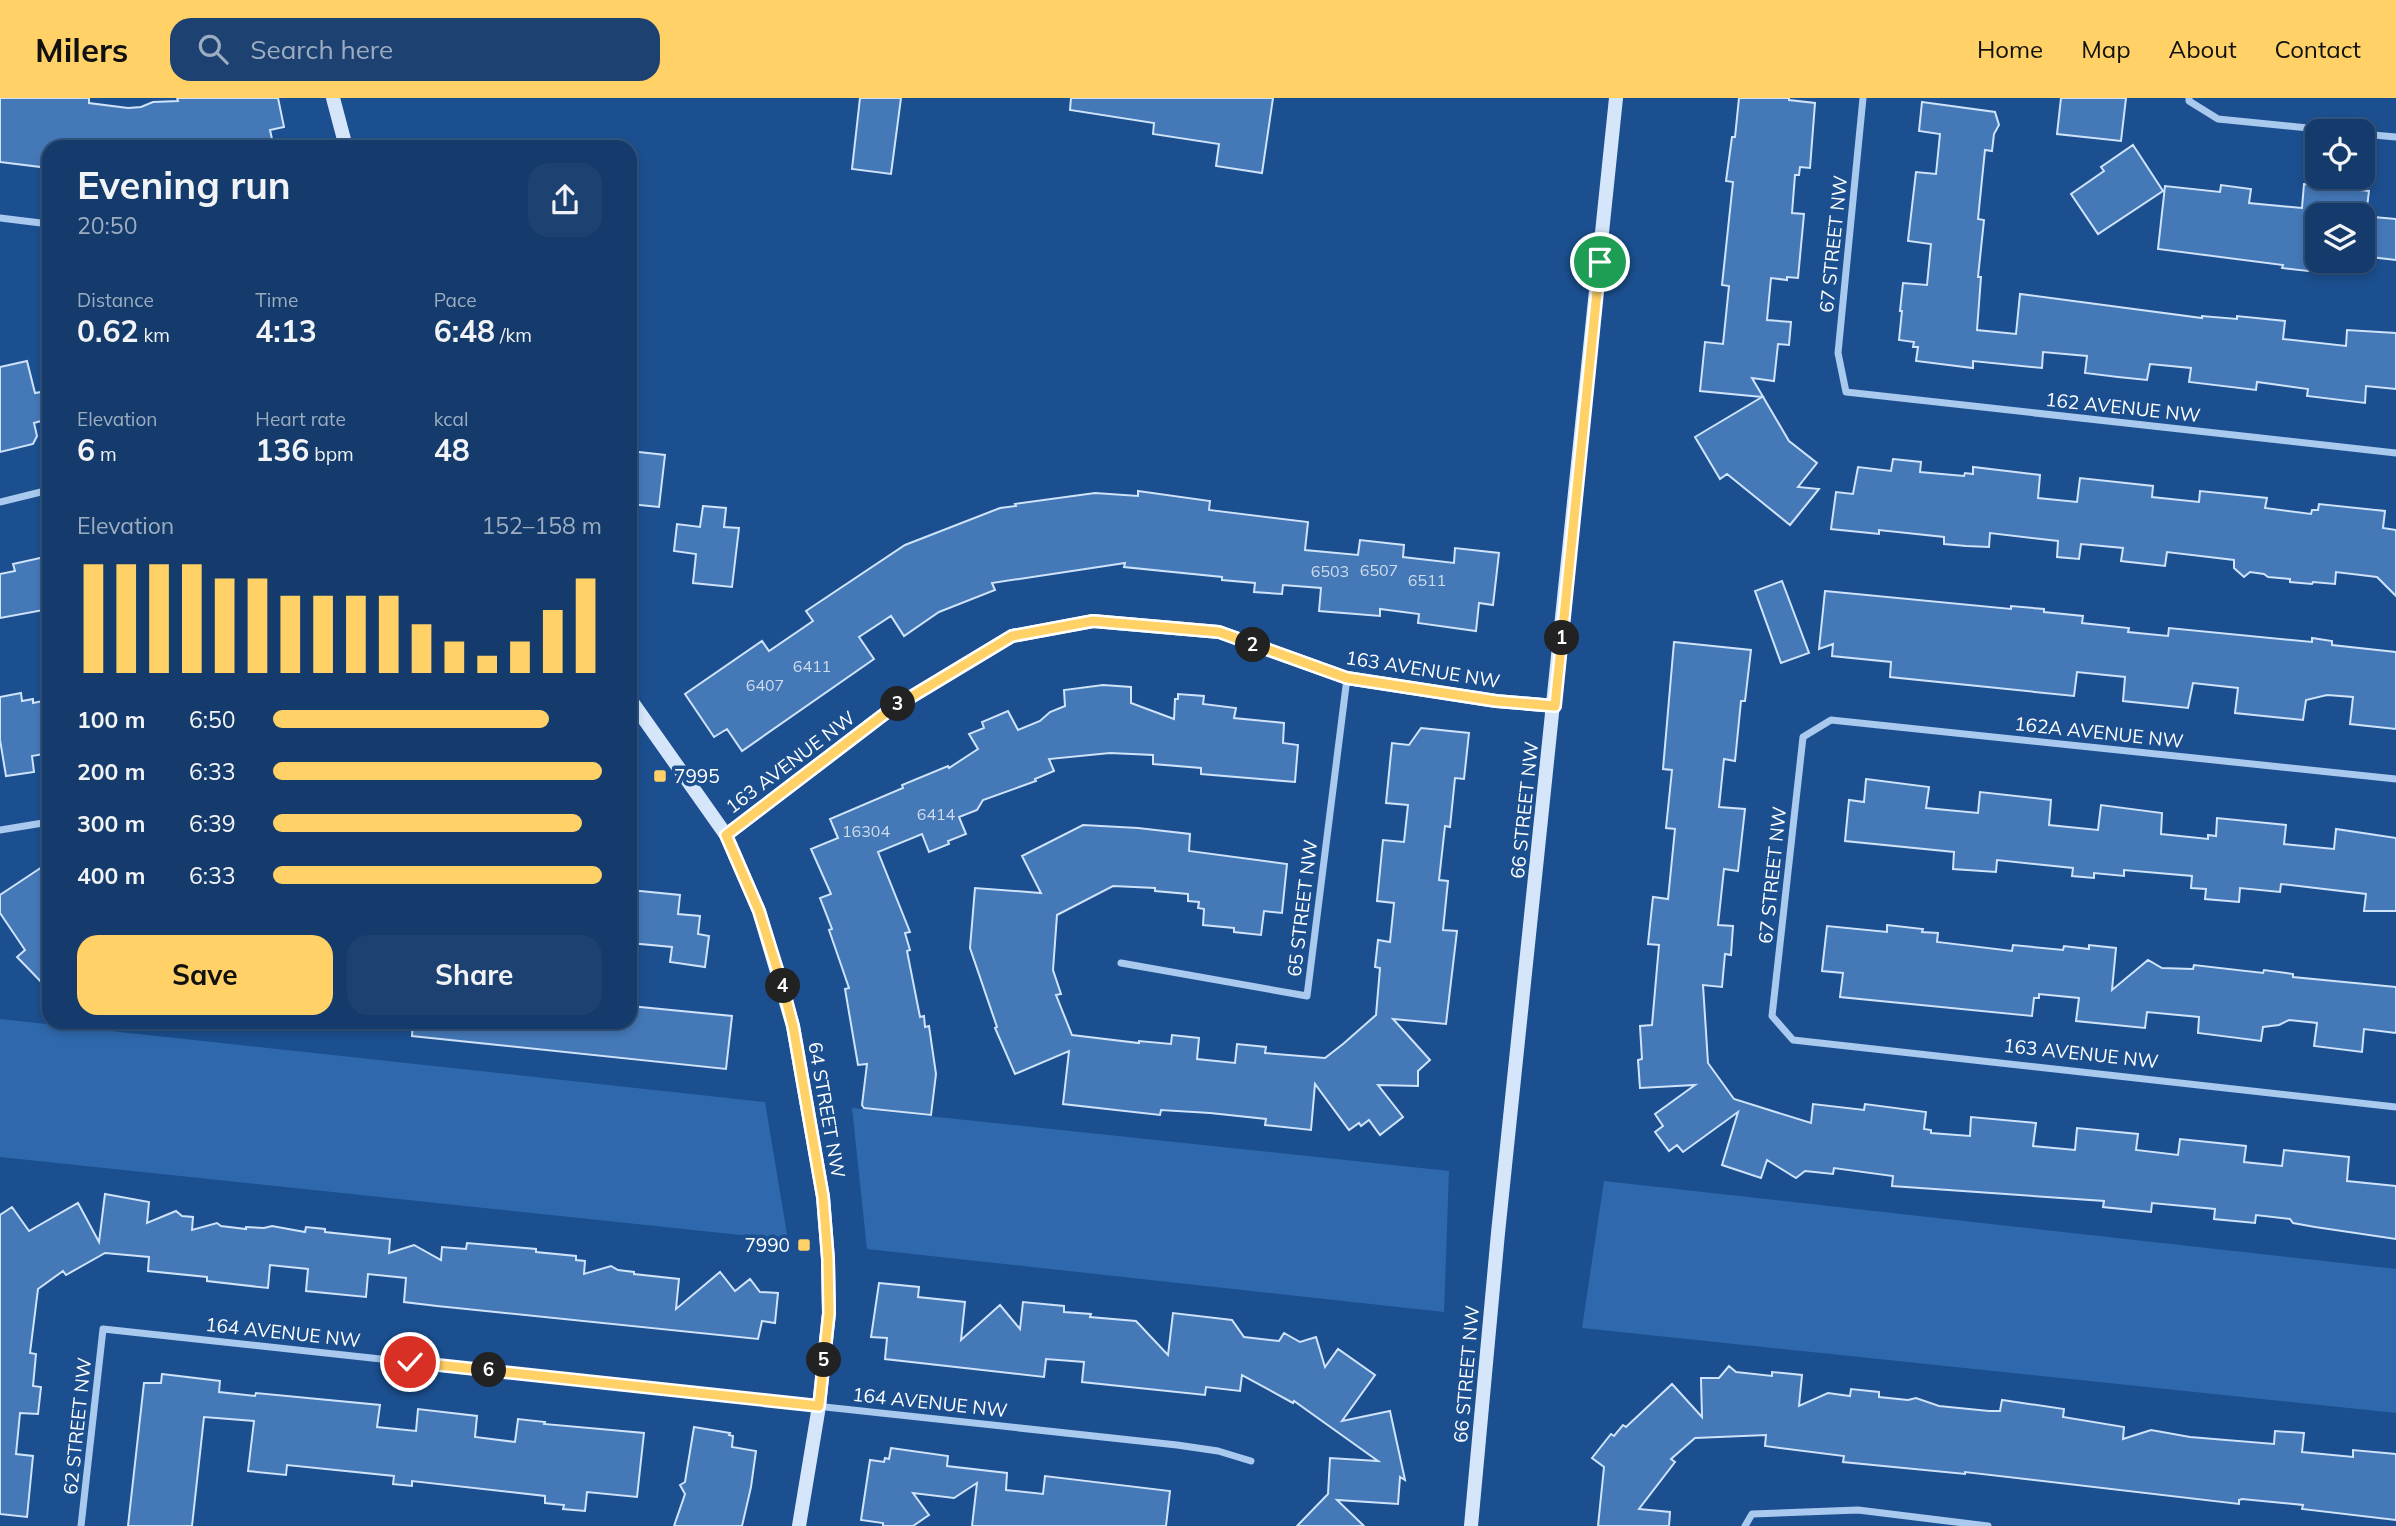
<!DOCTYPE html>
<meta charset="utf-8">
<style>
body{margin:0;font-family:Mulish,sans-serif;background:#1d4271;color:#f1f3f6;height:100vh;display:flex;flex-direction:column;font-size:26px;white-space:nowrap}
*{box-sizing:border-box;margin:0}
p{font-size:23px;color:#9dadc1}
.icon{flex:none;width:38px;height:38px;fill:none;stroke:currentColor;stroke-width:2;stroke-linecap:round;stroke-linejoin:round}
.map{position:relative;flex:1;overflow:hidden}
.drawer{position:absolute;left:42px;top:42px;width:595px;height:889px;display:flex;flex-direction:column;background:#143b6b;border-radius:21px;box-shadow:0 4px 10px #0003,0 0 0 2px #33557e}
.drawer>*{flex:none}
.tools{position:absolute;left:2305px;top:21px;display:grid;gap:14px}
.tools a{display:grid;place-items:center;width:70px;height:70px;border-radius:14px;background:#143b6b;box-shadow:0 4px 10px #0003,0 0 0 2px #33557e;font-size:35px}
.pin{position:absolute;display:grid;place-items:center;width:60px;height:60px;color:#fff;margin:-30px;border:4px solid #fff;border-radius:50%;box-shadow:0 2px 7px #0007}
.km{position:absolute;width:35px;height:35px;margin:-18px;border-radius:50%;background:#222;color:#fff;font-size:19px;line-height:35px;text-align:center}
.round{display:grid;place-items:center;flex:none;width:74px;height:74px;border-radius:21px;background:#1d4271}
.overview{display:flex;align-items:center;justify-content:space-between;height:119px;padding:0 35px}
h1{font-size:38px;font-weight:700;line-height:52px}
.figures{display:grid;grid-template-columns:repeat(3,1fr);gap:10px;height:119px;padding:7px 35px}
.figures div{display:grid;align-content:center}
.figures b{font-size:30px;font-weight:700}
.figures small{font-size:19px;font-weight:400}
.figures p{font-size:19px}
.chart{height:196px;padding:14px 35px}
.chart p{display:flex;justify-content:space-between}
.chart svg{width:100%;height:126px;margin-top:7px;stroke:#ffd166;stroke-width:6}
.primary-button{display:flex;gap:14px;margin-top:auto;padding:14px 35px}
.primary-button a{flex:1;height:80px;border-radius:21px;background:#ffd166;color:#111;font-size:28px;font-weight:700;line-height:80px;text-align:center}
.primary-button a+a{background:#1d4271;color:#f1f3f6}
ul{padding:0 35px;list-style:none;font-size:23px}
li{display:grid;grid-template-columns:112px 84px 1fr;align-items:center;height:52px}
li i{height:18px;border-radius:9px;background:#ffd166}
header{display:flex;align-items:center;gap:42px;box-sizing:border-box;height:98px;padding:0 35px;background:#ffd166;color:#111}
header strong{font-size:33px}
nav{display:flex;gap:38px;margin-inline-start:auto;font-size:24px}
.search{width:490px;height:63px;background:#1d4271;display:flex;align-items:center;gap:18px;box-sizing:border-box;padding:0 24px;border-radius:21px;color:#9dadc1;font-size:26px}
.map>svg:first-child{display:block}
.green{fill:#2e69ad}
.building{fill:#4478b7;stroke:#cfe3fa;stroke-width:2}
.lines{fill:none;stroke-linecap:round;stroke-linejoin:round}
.street{stroke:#a9c9ee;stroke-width:7}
.secondary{stroke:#d6e6fa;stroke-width:14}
.route-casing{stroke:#fff;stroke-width:14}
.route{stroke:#ffd166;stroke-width:9}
.poi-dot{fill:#ffd166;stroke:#1b4f8f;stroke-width:2.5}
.labels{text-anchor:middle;stroke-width:7;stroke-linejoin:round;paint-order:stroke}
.number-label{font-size:16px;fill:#d0dded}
.street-label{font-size:19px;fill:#fff;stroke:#1b4f8f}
.poi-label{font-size:19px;fill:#fff;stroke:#1b4f8f;text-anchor:start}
</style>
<header>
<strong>Milers</strong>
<div class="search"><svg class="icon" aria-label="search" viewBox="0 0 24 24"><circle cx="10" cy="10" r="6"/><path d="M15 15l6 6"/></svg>Search here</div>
<nav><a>Home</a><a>Map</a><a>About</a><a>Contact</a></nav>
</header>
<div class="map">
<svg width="2396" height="1428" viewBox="0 0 2396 1428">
<rect width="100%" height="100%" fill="#1b4f8f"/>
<path class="green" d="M0,921L765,1004L788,1142L0,1059Z
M852,1010L1449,1073L1444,1214L867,1151Z
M1604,1083L2396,1171V1315L1582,1230Z"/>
<path class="building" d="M0,0H89V5L128,10L141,9L153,4L178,3L177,0H278L284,29L270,32L272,41L265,43L267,49H49V70L0,64Z
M860,0H901L891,76L852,71Z
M1071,0H1273L1262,75L1216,68L1219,46L1153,36L1154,25L1070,12Z
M1739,0H1789V2L1815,5L1810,70L1800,69L1799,77H1795L1792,115L1804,116L1798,180L1787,179V182L1771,180L1767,222L1791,224L1789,247L1778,246L1774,283L1752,280L1789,343L1817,365L1798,389L1819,391L1790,427L1727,376L1720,381L1695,339L1762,299L1700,293L1705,244L1723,246L1729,188L1722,187L1733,84L1726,83L1732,39H1735Z
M2061,0H2126L2121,43L2057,36Z
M1922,4L1995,14L1999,27L1994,36L1992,53L1985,52L1978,121L1984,122L1978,179H1981L1977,232L2016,236L2020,196L2202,220V218L2237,221V218L2285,223L2283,241L2346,248L2347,232L2396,235V291L2366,288L2365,305L2307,298L2308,291L2257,284L2256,292L2189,284L2191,270L2150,266L2147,282L2118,279L2085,275L2087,258L2043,254L2042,270L1973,263V270L1916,263L1918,249H1913L1914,244L1899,242L1902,213H1900L1903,185L1927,187L1931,146L1908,143L1916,74L1936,76L1940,36L1919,33Z
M2133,47L2163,93L2098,136L2071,96L2104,73L2101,69Z
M2304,86L2369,93L2366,117H2317V169L2308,168V173L2282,170L2283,167L2158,151L2165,88L2220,94L2221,87L2251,91L2249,105L2302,110Z
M2362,118L2396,121V162L2362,158Z
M27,263L35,295L41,294L48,321L34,325L37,338L33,346L0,354V269Z
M630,353L665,357L659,409L630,406Z
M1893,361L1921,364L1920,374L1964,378L1965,375L1973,376V369L2040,377L2038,400L2077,404L2080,380L2153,388L2152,399L2199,404L2200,393L2267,400L2265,410L2311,416L2312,412H2318L2319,406L2385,413L2383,430L2396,432V498L2377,479L2336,474L2335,486L2313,484L2312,486L2290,484V481L2268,479L2264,476L2250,474L2244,479L2234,470V462L2167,454L2165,468L2121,463L2123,450L2081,446L2079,461L2057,459L2058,443L1990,435L1989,449L1966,448L1944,446V439L1879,432V436L1831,431L1836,394L1853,396L1858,369L1891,373Z
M1138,393L1210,403L1209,412L1308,424L1305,452L1358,457L1360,442L1404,447L1403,459L1454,465L1455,450L1499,455L1493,507L1479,505L1476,533L1418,525L1419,516L1380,511V518L1319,513L1321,490L1283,487L1282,496L1254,494L1255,485L1222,482V479L1124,469L1125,465L992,485L995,492L939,514L904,538L891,518L859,539L874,561L742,653L727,631L714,639L685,596L762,543L769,553L813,523L806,513L905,447L1000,410L1016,408L1015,406L1095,395L1138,398Z
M703,408L726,410L724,429L739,430L732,489L693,485L696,456L674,453L677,426L700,429Z
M49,458V511L0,520V476L15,473L13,466Z
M1782,483L1809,555L1781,565L1755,493Z
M1825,493L2011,511V508L2044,511V514L2083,518L2082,525L2129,530L2128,534L2168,538L2169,530L2312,544V540L2332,543V547L2396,554V631L2350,626L2353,599L2327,597L2306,602L2303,622L2235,615L2238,590L2193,585L2188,610L2123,603L2125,579L2077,574L2074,598L1890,579L1891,564L1832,558L1833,546L1819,551Z
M1674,544L1751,552L1745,603H1741L1735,663L1724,661L1719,709L1745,711L1738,773L1724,771L1718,827L1733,828L1731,857L1725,856L1722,889L1703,887L1708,965L1734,1001L1811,1025L1813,1006L1864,1012L1865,1006L1926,1014L1924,1031L1931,1032V1035L1970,1038L1971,1019L2036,1025L2033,1048L2075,1052L2077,1030L2138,1036L2136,1052L2178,1057L2180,1041L2246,1048L2244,1064L2282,1068L2284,1052L2349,1059L2347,1083L2396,1088V1141L2315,1129L2293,1125L2290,1121L2256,1117L2255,1125L2214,1121L2215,1111L2152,1105L2151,1114L2103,1109L2104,1103L1892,1088L1893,1078L1834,1070L1833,1076L1805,1073L1796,1080L1767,1062L1761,1080L1722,1067L1738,1014L1683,1054L1677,1047L1669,1053L1655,1034L1663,1028L1655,1016L1695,987L1640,990L1638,962L1642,961L1640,928L1652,927L1659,847L1648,846L1653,799L1668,801L1675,731L1666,730L1672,672L1663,671Z
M1103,587L1131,589V605L1174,621L1175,601H1178V596L1204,598L1203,606L1236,610L1234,620L1284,625L1283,645L1298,647L1295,684L1201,676V670L1153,666V657L1110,655L1049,661L1054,673L1035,681L1036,683L983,702L977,712L959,719L966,736L948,743L949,746L929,754L922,736L878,754L910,834L905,835L910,852L907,853L920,919L924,918L925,929L929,928L936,976L931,1017L864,1010L862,1007L867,966L858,967L845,891L849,890L829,832L832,831L820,800L831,796L811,751L838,740L830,721L903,690L902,687L948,668L949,670L978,651L969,636L984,630L982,624L1008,613L1018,632L1040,623L1050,614L1065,608L1064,592Z
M21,595L22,603L33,601V605L43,603L49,638V655L32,658L34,674L6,678L0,642V599Z
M1421,630L1469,635L1464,681L1455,680L1450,729L1445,728L1439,782L1448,783L1443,832L1457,833L1446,926L1393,921L1430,962L1418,973V988L1378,987L1403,1019L1380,1037L1369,1022L1361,1028L1359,1025L1349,1032L1315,986L1311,1032L1265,1027L1266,1021L1210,1015L1161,1012L1160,1017L1063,1006L1069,953L1015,976L995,930L997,929L970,850L975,790L1041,795L1022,758L1083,727L1138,730L1190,736L1189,753L1287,766L1282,815L1264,813L1261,837L1234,834V830L1203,827L1204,811L1198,810L1199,804L1188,803V796L1155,793V790L1113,788L1057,817L1053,872L1061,896L1056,897L1072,937L1139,945V943L1171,946L1172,937L1199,940L1197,961L1235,965L1237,946L1266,949L1265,955L1325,960L1343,946L1376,917L1380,870L1375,869L1378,842L1390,844L1394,805L1377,803L1383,742L1404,744L1408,707L1386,705L1392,645L1409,647Z
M1866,681L1929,689L1926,710L1978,715L1980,694L2051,702L2049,727L2098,732L2101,707L2162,715L2161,736L2208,741V737L2216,738L2217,720L2286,727L2284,746L2334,751L2336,731L2396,740V813H2364L2366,796L2281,786L2280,794L2240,790L2239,804L2205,801L2206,791L2191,790L2192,778L2124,772V778L2094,775V780L2072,778L2073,770L1997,762L1996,774L1953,771L1954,754L1845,743L1849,702L1864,704Z
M42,769L49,779V892L17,859L25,852L0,815V797Z
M630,792L680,797L678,816L700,818L698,836L709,838L705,869L670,864L672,849L630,845Z
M1887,827L1923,831L1922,834L1938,835L1937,844L2012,853L2013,847L2063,852L2064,848L2089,851V847L2116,850L2112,892L2148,862L2162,870L2193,871L2194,867L2263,875L2264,872L2293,876V879L2396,889V935L2364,931L2362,954L2314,948L2317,925L2289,922L2279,927L2263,929L2261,943L2198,935L2199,919L2147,914L2145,930L2076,923L2079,900L2039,896V900H2034L2032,918L1840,899L1843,875L1822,873L1827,828L1887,834Z
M630,908L732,918L726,971L412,938L413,924H630Z
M105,1096L149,1104L147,1125L176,1113L182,1118L193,1119L192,1132L217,1125L221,1128L246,1131V1129L264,1130L272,1128L305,1134L306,1129L325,1131V1134L390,1141L389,1155L414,1147L441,1162L442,1149L466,1151L467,1145L536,1151V1154L576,1158V1162L585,1163L584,1176L611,1168L618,1172L634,1174V1176L679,1181L676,1211L720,1174L735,1193L750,1181L760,1194L778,1195L775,1225L762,1223L758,1241L437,1208L404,1204L406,1180L368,1176L366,1199L306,1193L308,1171L270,1167L268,1190L207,1183V1179L148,1173L149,1159L105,1155L66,1177L63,1173L38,1191L30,1255L36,1256L33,1288L41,1289L38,1316L20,1315L16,1356L33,1358L27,1419L0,1416V1117L12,1109L29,1133L78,1105L99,1144Z
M879,1185L919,1189L918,1199L965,1204L961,1242L1000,1207L1020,1231L1023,1204L1064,1208V1214L1091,1216L1090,1219L1136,1223L1168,1257L1173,1215L1232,1222L1244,1239L1279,1243L1284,1235L1300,1244L1316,1239L1325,1269L1338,1251L1375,1277L1342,1323L1390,1313L1405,1382L1400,1379L1398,1406L1337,1402L1364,1428H1297L1328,1396L1330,1360L1378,1363L1294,1303L1293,1305L1242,1277L1240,1293L1206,1289L1205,1297L1082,1284L1084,1264L1046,1261L1044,1279L885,1261L887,1240L871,1239Z
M1729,1268L1736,1274L1772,1278V1274L1802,1277L1799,1308L1828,1295L1850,1298L1851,1291L1879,1294V1299L1908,1302L1916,1300L1939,1308L1989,1313H2000L2002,1302L2064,1311L2063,1319L2124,1329L2123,1341L2151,1332L2190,1339L2274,1346L2275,1333L2304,1335L2302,1354L2353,1359V1352L2396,1356V1422L2302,1411L2303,1407L2242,1401L2239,1402V1406L1965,1374V1376L1843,1364L1844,1358L1765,1348L1766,1337L1695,1340L1671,1361L1675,1364L1639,1411L1670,1414L1669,1428H1598L1604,1369L1592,1360L1611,1336L1614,1338L1623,1327L1626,1329L1672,1286L1702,1319L1701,1280H1719Z
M162,1276L220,1283L219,1294L255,1298L256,1295L380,1307L377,1329L416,1333L418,1311L477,1318L475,1339L515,1344L518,1321L545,1324L544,1326L644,1335L637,1399L587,1394L585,1413L563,1411L564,1407L545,1405V1398L412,1383V1388L393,1386L394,1378L287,1367L286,1377L248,1373L254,1323L204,1319L192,1428H128L144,1285H161Z
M694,1329L730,1335L729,1337L733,1338L732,1349L756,1353L751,1389L742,1428H674L685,1396L680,1387L685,1384Z
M891,1350L948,1358L947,1368L1007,1375L1006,1392L1043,1396L1045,1378L1170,1393L1166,1428H972L977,1385L954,1400L913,1395L929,1417L913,1428H883V1425L861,1422L870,1362L884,1364L885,1360L889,1361Z"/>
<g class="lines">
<path class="street" d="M1863,0L1838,255L1846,294L2396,355
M2189,0V3L2218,21L2337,33
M2362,36L2396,39
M0,120L49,126
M49,131V182
M0,404L49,392
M2396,681L1831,622L1803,639L1772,918L1793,942L2396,1009
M0,732L49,724
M1121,865L1307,898L1347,580
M81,1428L103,1231L1177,1347L1218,1353L1251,1363
M1745,1428L1752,1416L1858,1412L1988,1428"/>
<path class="secondary" d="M333,0L346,49
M630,601L726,737L759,813L793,928L823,1099L828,1161L829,1215L819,1308L799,1428
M726,737L891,611L1012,538L1093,523L1219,534L1347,580L1496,603L1555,608
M1471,1428L1498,1135L1616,0"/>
</g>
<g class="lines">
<g class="route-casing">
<path id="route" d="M410,1264L819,1308L829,1215L828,1161L823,1099L793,928L783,890L759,813L726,737L891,611L1012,538L1093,523L1219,534L1347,580L1496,603L1555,608L1600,164"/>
</g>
<use href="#route" class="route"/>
</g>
<g class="poi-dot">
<rect x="653" y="671" width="14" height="14" rx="3.5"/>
<rect x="797" y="1140" width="14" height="14" rx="3.5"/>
</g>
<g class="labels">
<g class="number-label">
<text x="1379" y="478">6507</text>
<text x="1330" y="479">6503</text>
<text x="1427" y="488">6511</text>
<text x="812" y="574">6411</text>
<text x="765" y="593">6407</text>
<text x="936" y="722">6414</text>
<text x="866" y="739">16304</text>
</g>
<g class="street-label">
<text transform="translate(1833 146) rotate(-84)" y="7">67 STREET NW</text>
<text transform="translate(2123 309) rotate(6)" y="7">162 AVENUE NW</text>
<text transform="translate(1423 571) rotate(9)" y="7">163 AVENUE NW</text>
<text transform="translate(2099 634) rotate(6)" y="7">162A AVENUE NW</text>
<text transform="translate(790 664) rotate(-37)" y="7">163 AVENUE NW</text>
<text transform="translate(1524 712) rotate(-84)" y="7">66 STREET NW</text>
<text transform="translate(1772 777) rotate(-84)" y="7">67 STREET NW</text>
<text transform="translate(1302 810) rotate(-83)" y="7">65 STREET NW</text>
<text transform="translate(2081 955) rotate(6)" y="7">163 AVENUE NW</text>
<text transform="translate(827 1012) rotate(80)" y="7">64 STREET NW</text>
<text transform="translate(283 1234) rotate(6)" y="7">164 AVENUE NW</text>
<text transform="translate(1466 1276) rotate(-85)" y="7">66 STREET NW</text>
<text transform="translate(930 1304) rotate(6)" y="7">164 AVENUE NW</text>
<text transform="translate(77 1328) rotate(-84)" y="7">62 STREET NW</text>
</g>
<g class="poi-label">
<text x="674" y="685">7995</text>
<text x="790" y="1154" text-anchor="end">7990</text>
</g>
</g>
</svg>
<div class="tools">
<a><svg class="icon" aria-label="locate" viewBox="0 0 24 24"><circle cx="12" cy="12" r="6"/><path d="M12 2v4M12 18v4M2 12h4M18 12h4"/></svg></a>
<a><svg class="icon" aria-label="layers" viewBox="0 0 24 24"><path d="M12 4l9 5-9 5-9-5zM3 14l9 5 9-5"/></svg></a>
</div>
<div class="pin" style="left:1600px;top:164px;background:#1e9e55"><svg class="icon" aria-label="arrive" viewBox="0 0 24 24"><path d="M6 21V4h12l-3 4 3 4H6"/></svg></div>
<div class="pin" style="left:410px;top:1264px;background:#d93025"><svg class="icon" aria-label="check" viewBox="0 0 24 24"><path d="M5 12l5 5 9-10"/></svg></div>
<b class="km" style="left:1562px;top:540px">1</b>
<b class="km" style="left:1253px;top:547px">2</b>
<b class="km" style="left:898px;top:606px">3</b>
<b class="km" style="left:783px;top:888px">4</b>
<b class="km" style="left:824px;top:1262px">5</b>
<b class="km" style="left:489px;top:1272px">6</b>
<section class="drawer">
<div class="overview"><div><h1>Evening run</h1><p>20:50</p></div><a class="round"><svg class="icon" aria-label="share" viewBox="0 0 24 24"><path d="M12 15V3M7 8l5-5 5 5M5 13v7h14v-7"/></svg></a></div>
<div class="figures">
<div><p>Distance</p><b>0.62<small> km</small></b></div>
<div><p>Time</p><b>4:13</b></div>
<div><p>Pace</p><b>6:48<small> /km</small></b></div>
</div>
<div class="figures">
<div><p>Elevation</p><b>6<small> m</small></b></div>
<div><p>Heart rate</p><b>136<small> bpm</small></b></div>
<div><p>kcal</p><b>48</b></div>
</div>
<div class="chart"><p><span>Elevation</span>152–158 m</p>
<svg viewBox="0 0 160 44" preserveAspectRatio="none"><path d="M5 44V6M15 44V6M25 44V6M35 44V6M45 44V11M55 44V11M65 44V17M75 44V17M85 44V17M95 44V17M105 44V27M115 44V33M125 44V38M135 44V33M145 44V22M155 44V11"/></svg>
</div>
<ul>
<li><b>100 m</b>6:50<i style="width:84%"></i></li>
<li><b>200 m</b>6:33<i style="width:100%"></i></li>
<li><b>300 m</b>6:39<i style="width:94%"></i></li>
<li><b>400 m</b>6:33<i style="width:100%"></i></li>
</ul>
<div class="primary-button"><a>Save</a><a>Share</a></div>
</section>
</div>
